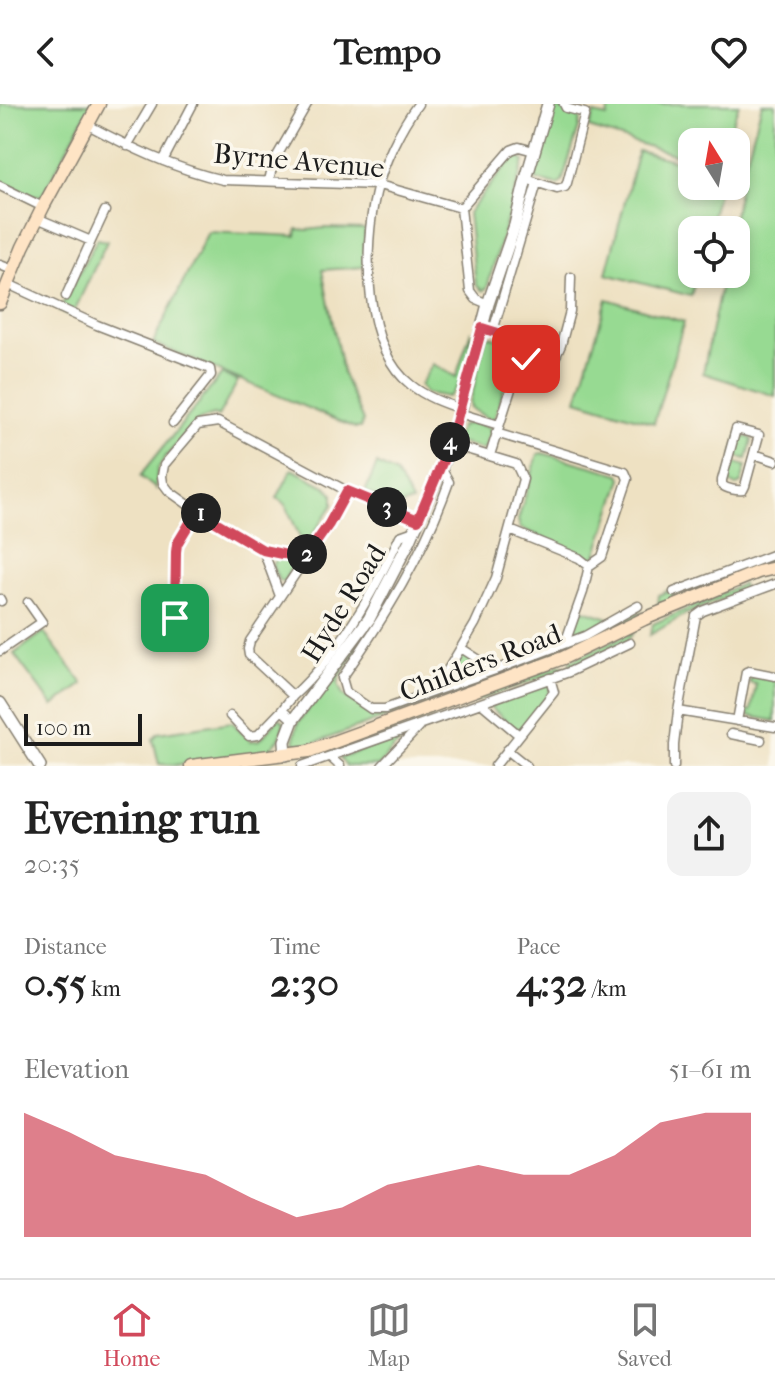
<!DOCTYPE html>
<meta charset="utf-8">
<style>
body{margin:0;font-family:"IM FELL French Canon",serif;background:#f2f2f2;color:#222;height:100vh;display:flex;flex-direction:column;font-size:30px;white-space:nowrap}
*{box-sizing:border-box;margin:0}
p{font-size:26px;color:#767676}
.icon{flex:none;width:44px;height:44px;fill:none;stroke:currentColor;stroke-width:2;stroke-linecap:round;stroke-linejoin:round}
.map{position:relative;height:662px;overflow:hidden}
.side{display:flex;flex-direction:column;background:#fff;flex:1}
.side>*{flex:none}
.needle{width:52px;rotate:349deg}
.controls{position:absolute;left:678px;top:24px;display:grid;gap:16px}
.controls a{display:grid;place-items:center;width:72px;height:72px;border-radius:16px;background:#fff;box-shadow:0 4px 12px #0003;font-size:40px}
.scale{position:absolute;left:24px;bottom:20px;width:118px;box-sizing:border-box;padding-left:8px;border:4px solid #1c1c1c;border-top:0;font-size:22px;line-height:28px;white-space:nowrap;color:#1c1c1c;-webkit-text-stroke:6px #fbf7ec;paint-order:stroke}
.pin{position:absolute;display:grid;place-items:center;width:68px;height:68px;color:#fff;margin:-34px;border-radius:16px;box-shadow:0 4px 12px #0006}
.km{position:absolute;width:40px;height:40px;margin:-20px;border-radius:50%;background:#222;color:#fff;font-size:22px;line-height:40px;text-align:center}
.round{display:grid;place-items:center;flex:none;width:84px;height:84px;border-radius:16px;background:#f2f2f2}
.head{display:flex;align-items:center;justify-content:space-between;height:136px;padding:0 24px}
h1{font-size:44px;font-weight:700;line-height:60px}
.figures{display:grid;grid-template-columns:repeat(3,1fr);gap:12px;height:136px;padding:8px 24px}
.figures div{display:grid;align-content:center}
.figures b{font-size:40px;font-weight:700}
.figures small{font-size:22px;font-weight:400}
.figures p{font-size:22px}
.chart{height:224px;padding:16px 24px}
.chart p{display:flex;justify-content:space-between}
.chart svg{width:100%;height:144px;margin-top:8px;fill:#d1495b;opacity:.7}
header{display:flex;justify-content:space-between;align-items:center;height:104px;padding:0 24px;background:#fff;font-size:36px;font-weight:700}
.tab-bar{display:flex;justify-content:space-around;align-items:center;height:112px;border-top:2px solid #e0e0e0;background:#fff;font-size:22px;color:#767676}
.tab-bar a{display:grid;justify-items:center;gap:4px}
.tab-bar .on{color:#d1495b}
.map>svg:first-child{display:block}
.green{fill:#97da92;stroke:#5a7b57;stroke-width:2}
.lines{fill:none;stroke-linecap:round;stroke-linejoin:round}
.minor-casing{stroke:#857e6f;stroke-width:11}
.tertiary-casing{stroke:#857e6f;stroke-width:14}
.secondary-casing{stroke:#857e6f;stroke-width:15}
.minor{stroke:#fff;stroke-width:8}
.tertiary{stroke:#fff;stroke-width:11}
.secondary{stroke:#fee4c5;stroke-width:12}
.route-casing{stroke:#fff;stroke-width:16}
.route{stroke:#d1495b;stroke-width:10}
.labels{text-anchor:middle;stroke-width:7;stroke-linejoin:round;paint-order:stroke}
.street-label{font-size:28px;fill:#1c1c1c;stroke:#fbf7ec}
</style>
<header><svg class="icon" aria-label="back" viewBox="0 0 24 24"><path d="M15 5l-7 7 7 7"/></svg>Tempo<svg class="icon" aria-label="heart" viewBox="0 0 24 24"><path d="M12 20l-8-8c-3-5 5-10 8-4 3-6 11-1 8 4z"/></svg></header>
<div class="map">
<svg width="775" height="662" viewBox="0 0 775 662">
<rect width="100%" height="100%" fill="#fbf7ec"/>
<filter id="ink" filterUnits="userSpaceOnUse"><feTurbulence type="fractalNoise" baseFrequency=".0125" numOctaves="2"/><feDisplacementMap in="SourceGraphic" scale="16" xChannelSelector="R" yChannelSelector="G"/><feConvolveMatrix kernelMatrix="1 2 1 2 8 2 1 2 1" color-interpolation-filters="sRGB"/></filter>
<filter id="wash" filterUnits="userSpaceOnUse"><feTurbulence type="fractalNoise" baseFrequency=".006" numOctaves="4" result="noise"/><feDisplacementMap in="SourceGraphic" scale="32" xChannelSelector="R" yChannelSelector="G"/><feGaussianBlur stdDeviation="1.8" result="paint"/><feColorMatrix in="noise" values="0 0 0 0 0 0 0 0 0 0 0 0 0 0 0 0 0 1.4 0 .05"/><feComposite in="paint" operator="in"/></filter>
<g filter="url(#wash)">
<rect width="100%" height="100%" fill="#eee1c2"/>
<path class="green" d="M0,0H91L42,92L31,91L0,77Z
M610,0H739L726,38H692V56L589,24L594,10L607,13Z
M762,0H775V292L703,269L723,170H736V126H731L743,67Z
M554,4L567,7L580,14L579,23L562,78L557,81L537,76L534,72Z
M638,47L692,61V82H720L708,126H692V170H697L691,192L606,170Z
M518,52L524,57L487,184L483,187L476,181L468,109L513,53Z
M324,124L365,125L363,163L322,166L343,270L363,317L360,324H355L153,239L208,128L296,132L297,125L307,126Z
M97,135L107,137L72,212L59,207Z
M607,195L684,218L654,319L577,296Z
M471,226C471,245 464,282 448,293L426,289L420,281L433,260L456,273Z
M486,232H490L518,241L494,315L487,314L471,304L470,299Z
M222,270L238,277L218,313L214,311L199,316L166,352L157,366L156,385L140,372Z
M473,319L491,324L484,346L458,338L457,330L462,321Z
M738,331L751,334L752,336L747,355L733,352Z
M542,349L620,370L622,374L596,452L590,454L520,424L518,416L538,350Z
M732,358L746,362L741,379L737,382L731,380L728,377Z
M377,360L396,370L412,398L398,403L365,388Z
M292,365L327,383L333,390V401L304,443L286,401L277,394Z
M775,454V459L658,503L659,491L669,486L676,493Z
M276,455H289L293,461L283,478L279,477L272,461Z
M742,480L744,486L686,510L650,531L653,520Z
M579,504L611,515L573,534L570,532Z
M641,508L636,516L543,556L309,641L298,643C291,636 296,627 298,619L372,520L374,521L340,572L338,580L343,591L371,609H386L580,537L629,511Z
M635,527L627,537L575,562L570,560L571,556Z
M44,528L83,580L53,602L14,550Z
M465,551L486,563L484,567L447,580L444,579L460,552Z
M560,561L563,562V566L357,639V636Z
M756,572L775,575V617L744,611L745,607H751L756,580L749,579L751,574Z
M549,579L550,589L522,625L514,624L490,603V600Z
M279,614L284,618L280,634L267,648L175,661L159,660L153,635L158,629L232,618L251,637L260,636Z
M407,630L378,662H346L340,654Z"/>
</g>
<g filter="url(#ink)">
<g class="lines">
<g class="minor-casing">
<path id="minor" d="M418,0C400,24 383,60 376,89C363,143 363,244 411,281C426,293 443,299 461,305
M88,21C131,44 175,65 223,76L379,81L461,104L511,46L519,43L534,47
M127,42L152,0
M163,57L193,0
M526,75L557,85L565,83L567,79L585,9L566,4L564,0
M269,77L273,59L307,0
M0,82L43,103
M461,104L470,187L476,195L488,200
M37,114L91,137L105,107
M0,161L13,166
M8,180L97,221L210,265L211,271L173,319
M66,192L91,137
M490,226L493,227L537,79
M493,227L524,237L526,255L551,263L561,241L570,207L571,173
M459,309L499,321
M736,325L759,331L745,382L743,386C737,387 727,385 722,381V376Z
M496,329L625,368L628,375L602,453L589,462
M754,350L775,357
M490,351L511,285
M441,364L449,378C424,449 385,513 342,574L346,588L371,605H385L435,587L475,520L496,474L523,375L516,360L450,340
M510,426L579,454L589,462L583,488L565,539
M263,446L280,492
M307,451L282,450L263,446L197,407L169,387L163,379L162,372L164,361L198,321L218,318L347,387L418,416
M674,488L775,450
M0,495L1,497
M175,514L176,448L177,440L197,407
M461,544L495,566L585,532L638,502
M0,547L42,518L28,498
M435,587L495,566
M293,592C340,549 373,489 400,432L414,427
M481,599L519,631
M678,607L775,623
M230,612L249,632L258,631L282,606
M293,616L282,606L293,592L249,551L248,545L250,537L329,420L347,387
M737,617L746,568L749,567L775,572
M731,630L761,636
M507,646L527,662
M330,653L340,662
M302,662L569,568L630,539
M382,662L419,623
M495,662L554,588L550,574
M674,662V641L678,607L696,512L703,507L775,480"/>
</g>
<g class="tertiary-casing">
<path id="tertiary" d="M0,599L40,662
M286,651L285,637L293,616L369,515L410,436L441,364L461,305L488,200L515,121L526,75L548,0"/>
</g>
<g class="secondary-casing">
<path id="secondary" d="M0,199L23,143L43,103L99,0
M191,662L309,647L563,554L644,515L758,468L775,464"/>
</g>
<use href="#minor" class="minor"/>
<use href="#tertiary" class="tertiary"/>
<use href="#secondary" class="secondary"/>
</g>
</g>
<g class="lines" filter="url(#ink)">
<g class="route-casing">
<path id="route" d="M175,514L176,448L177,440L197,407L263,446L282,450L307,451L329,420L347,387L418,416L450,340L482,224L524,237L526,255"/>
</g>
<use href="#route" class="route"/>
</g>
<g class="labels">
<g class="street-label">
<text transform="translate(299 56) rotate(5)" y="10">Byrne Avenue</text>
<text transform="translate(343 499) rotate(-58)" y="10">Hyde Road</text>
<text transform="translate(480 558) rotate(-21)" y="10">Childers Road</text>
</g>
</g>
</svg>
<div class="controls">
<a><svg class="needle" viewBox="-14 -14 28 28"><path d="M0-13l5 13h-10z" fill="#e53935"/><path d="M0 13l5-13h-10z" fill="#767676"/></svg></a>
<a><svg class="icon" aria-label="locate" viewBox="0 0 24 24"><circle cx="12" cy="12" r="6"/><path d="M12 2v4M12 18v4M2 12h4M18 12h4"/></svg></a>
</div>
<div class="scale">100 m</div>
<div class="pin" style="left:175px;top:514px;background:#1e9e55"><svg class="icon" aria-label="arrive" viewBox="0 0 24 24"><path d="M6 21V4h12l-3 4 3 4H6"/></svg></div>
<div class="pin" style="left:526px;top:255px;background:#d93025"><svg class="icon" aria-label="check" viewBox="0 0 24 24"><path d="M5 12l5 5 9-10"/></svg></div>
<b class="km" style="left:201px;top:409px">1</b>
<b class="km" style="left:307px;top:450px">2</b>
<b class="km" style="left:387px;top:403px">3</b>
<b class="km" style="left:450px;top:338px">4</b>
</div>
<section class="side">
<div class="head"><div><h1>Evening run</h1><p>20:35</p></div><a class="round"><svg class="icon" aria-label="share" viewBox="0 0 24 24"><path d="M12 15V3M7 8l5-5 5 5M5 13v7h14v-7"/></svg></a></div>
<div class="figures">
<div><p>Distance</p><b>0.55<small> km</small></b></div>
<div><p>Time</p><b>2:30</b></div>
<div><p>Pace</p><b>4:32<small> /km</small></b></div>
</div>
<div class="chart"><p><span>Elevation</span>51–61 m</p>
<svg viewBox="0 0 160 44" preserveAspectRatio="none"><path d="M0 44V6L10 12L20 19L30 22L40 25L50 32L60 38L70 35L80 28L90 25L100 22L110 25L120 25L130 19L140 9L150 6L160 6V44z"/></svg>
</div>
</section>
<nav class="tab-bar">
<a class="on"><svg class="icon" aria-label="home" viewBox="0 0 24 24"><path d="M3 11l9-7 9 7M6 9v11h12V9"/></svg>Home</a>
<a><svg class="icon" aria-label="map" viewBox="0 0 24 24"><path d="M3 6l6-2 6 2 6-2v14l-6 2-6-2-6 2zM9 4v14M15 6v14"/></svg>Map</a>
<a><svg class="icon" aria-label="saved" viewBox="0 0 24 24"><path d="M7 4h10v16l-5-4-5 4z"/></svg>Saved</a>
</nav>
